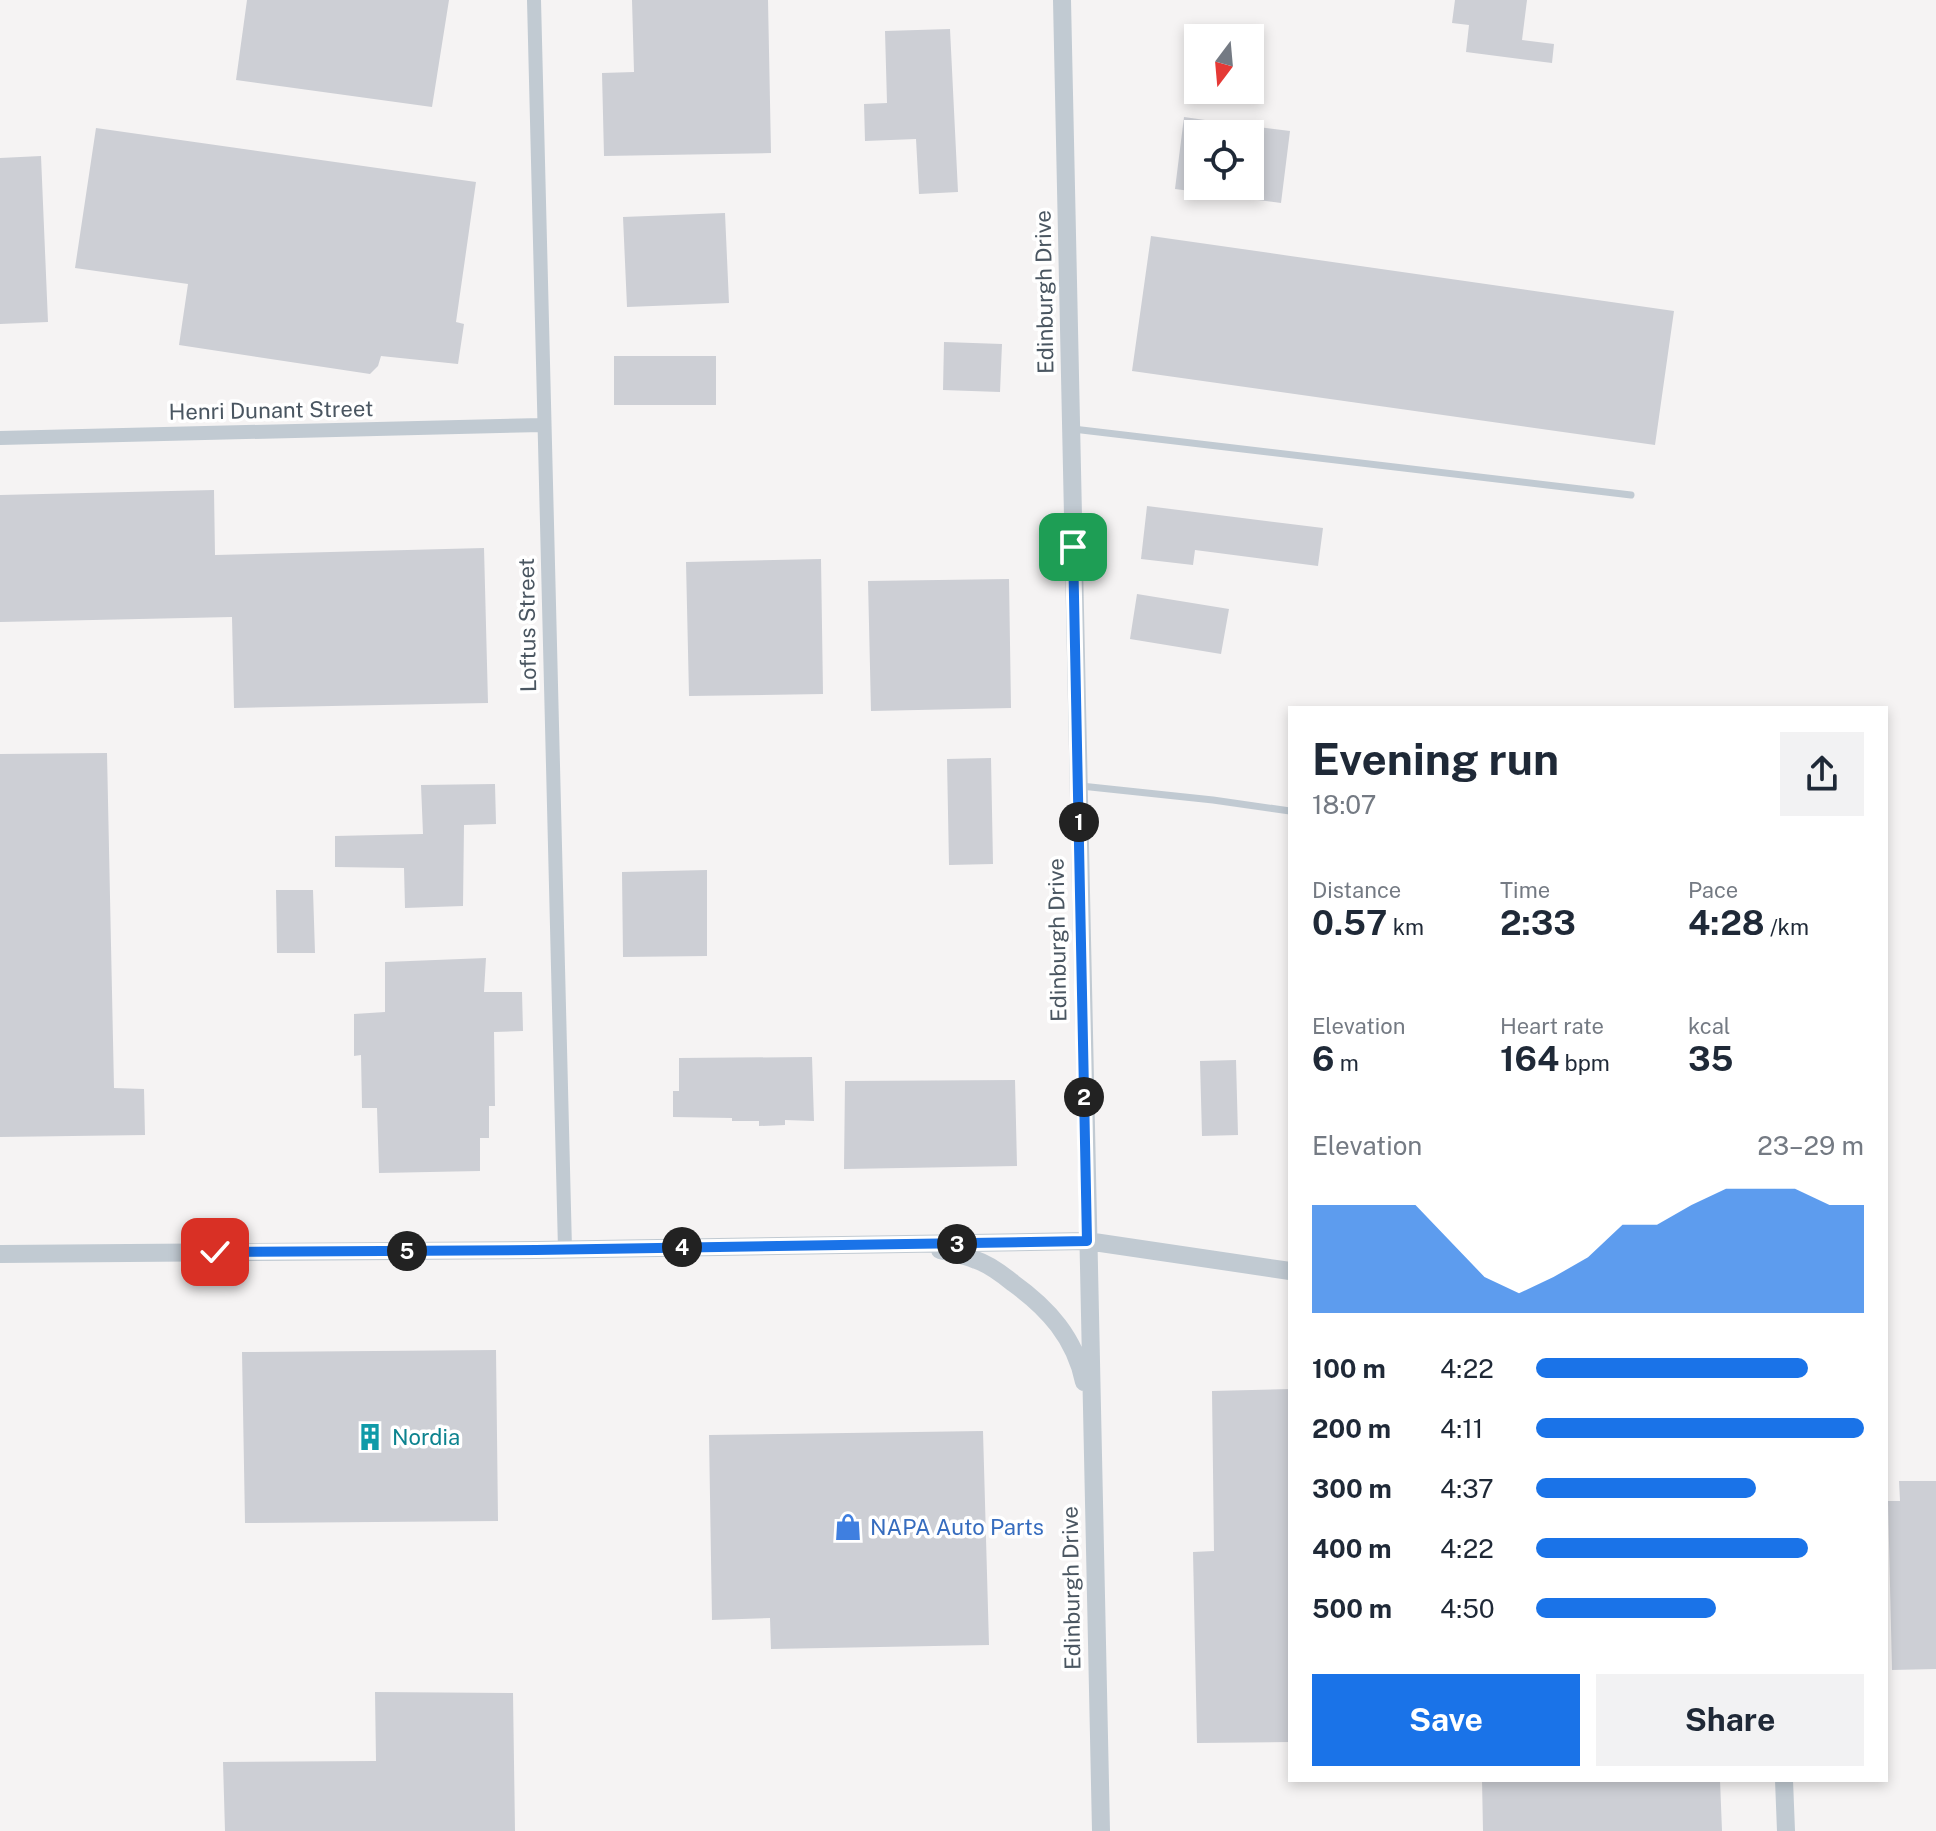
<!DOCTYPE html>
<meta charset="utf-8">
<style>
body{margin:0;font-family:"Public Sans",sans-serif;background:#f2f2f3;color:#1f2937;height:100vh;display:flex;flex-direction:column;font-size:30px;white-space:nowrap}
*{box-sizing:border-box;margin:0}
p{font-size:26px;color:#747a83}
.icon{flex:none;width:44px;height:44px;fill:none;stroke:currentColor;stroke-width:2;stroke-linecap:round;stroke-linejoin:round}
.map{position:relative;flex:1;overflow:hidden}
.side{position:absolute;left:1288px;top:706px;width:600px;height:1076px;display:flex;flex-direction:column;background:#fff;border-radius:0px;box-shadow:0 4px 12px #0003}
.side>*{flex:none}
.needle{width:52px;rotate:196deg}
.controls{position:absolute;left:1184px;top:24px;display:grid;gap:16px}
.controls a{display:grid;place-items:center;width:80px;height:80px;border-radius:0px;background:#fff;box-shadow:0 4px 12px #0003;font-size:40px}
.pin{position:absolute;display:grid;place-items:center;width:68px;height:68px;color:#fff;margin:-34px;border-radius:16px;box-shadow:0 4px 12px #0006}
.km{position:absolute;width:40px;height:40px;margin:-20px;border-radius:50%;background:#222;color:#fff;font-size:22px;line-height:40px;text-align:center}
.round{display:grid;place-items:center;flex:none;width:84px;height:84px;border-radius:0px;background:#f2f2f3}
.headline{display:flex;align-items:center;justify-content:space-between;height:136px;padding:0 24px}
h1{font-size:44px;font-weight:700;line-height:60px}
.stats{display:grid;grid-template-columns:repeat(3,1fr);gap:12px;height:136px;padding:8px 24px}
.stats div{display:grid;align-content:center}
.stats b{font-size:34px;font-weight:700}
.stats small{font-size:22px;font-weight:400}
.stats p{font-size:22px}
.chart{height:224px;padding:16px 24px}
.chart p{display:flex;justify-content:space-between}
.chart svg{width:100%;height:144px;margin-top:8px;fill:#1a73e8;opacity:.7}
.button{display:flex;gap:16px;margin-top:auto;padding:16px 24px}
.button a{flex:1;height:92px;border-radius:0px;background:#1a73e8;color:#fff;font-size:32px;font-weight:700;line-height:92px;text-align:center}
.button a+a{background:#f2f2f3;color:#1f2937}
ul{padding:0 24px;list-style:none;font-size:26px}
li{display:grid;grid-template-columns:128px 96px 1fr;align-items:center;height:60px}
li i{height:20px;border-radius:10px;background:#1a73e8}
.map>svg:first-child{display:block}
.building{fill:#cdcfd5}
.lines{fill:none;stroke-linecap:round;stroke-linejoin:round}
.service{stroke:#c1cad2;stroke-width:7}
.minor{stroke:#c1cad2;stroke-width:14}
.tertiary{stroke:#c1cad2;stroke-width:18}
.route-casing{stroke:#fff;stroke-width:16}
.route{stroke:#1a73e8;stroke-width:10}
.labels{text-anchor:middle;stroke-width:7;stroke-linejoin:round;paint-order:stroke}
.street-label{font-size:22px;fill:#4a5661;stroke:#fff}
.culture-label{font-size:22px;fill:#0d838f;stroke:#fff;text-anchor:start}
.shop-label{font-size:22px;fill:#366cbe;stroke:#fff;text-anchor:start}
</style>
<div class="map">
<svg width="1936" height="1831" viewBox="0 0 1936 1831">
<rect width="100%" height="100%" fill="#f5f3f3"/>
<path class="building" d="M247,0H449L432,107L236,80Z
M632,0H768L771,153L604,156L602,73L634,72Z
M1455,0H1527L1522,40L1554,44L1552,63L1466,52L1469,25L1452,23Z
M950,29L958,192L919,194L916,139L865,141L864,104L887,103L885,31Z
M1184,117L1240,125L1239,134H1198V192L1175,189Z
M1250,126L1290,131L1281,203L1250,199Z
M96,128L476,182L456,322L464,324L458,364L381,356L378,366L370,374L179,345L188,284L75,268Z
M41,156L48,322L0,324V158Z
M725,213L729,303L627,307L623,217Z
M1151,236L1674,311L1655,445L1132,371Z
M944,342L1002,344L1000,392L943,390Z
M614,356H716V405H614Z
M214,490L215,555L484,548L488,703L234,708L232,617L0,622V495Z
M1147,506L1323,528L1318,566L1195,550L1193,565L1141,559Z
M821,559L823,694L689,696L686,562Z
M1009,579L1011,708L871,711L868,581Z
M1137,594L1229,609L1221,654L1130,639Z
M107,753L114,1088L144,1089L145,1135L0,1137V754Z
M991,758L993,864L949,865L947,759Z
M495,784L496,824L464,825L463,906L405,908L404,868L335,867V836L423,834L421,785Z
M707,870V956L623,957L622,872Z
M276,890H313L315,953H277Z
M486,958L484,992H522L523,1031L494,1032L495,1106H489V1138H480V1171L379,1173L377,1108H362L361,1055L354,1056V1014L385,1012V962Z
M812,1057L814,1121L785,1120V1125L759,1126V1121H732V1118L673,1117V1091H679V1058Z
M1236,1060L1238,1135L1202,1136L1200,1061Z
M1015,1080L1017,1166L844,1169L845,1081Z
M496,1350L498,1521L245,1523L242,1352Z
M1290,1389V1742L1197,1743L1193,1552L1214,1551L1212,1391Z
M983,1431L989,1645L771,1649L770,1618L712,1620L709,1435Z
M1899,1481H1936V1669L1892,1670L1888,1501H1900Z
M375,1692L513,1693L515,1831H225L223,1762L376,1761Z
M1482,1780H1720L1722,1831H1483Z"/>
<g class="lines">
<path class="service" d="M1073,429L1631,495
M1081,786L1213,800L1290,811"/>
<path class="minor" d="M534,0L565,1249
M0,438L542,425"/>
<path class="tertiary" d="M1062,0L1101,1831
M940,1250C952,1253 965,1255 976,1260C989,1264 1002,1274 1013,1283C1048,1308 1075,1338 1084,1382
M0,1254L536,1250L1087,1241L1290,1271
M1784,1780L1786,1831"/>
</g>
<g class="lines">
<g class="route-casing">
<path id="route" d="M215,1252L536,1250L1087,1241L1073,547"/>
</g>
<use href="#route" class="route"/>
</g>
<defs>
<g id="building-bare" transform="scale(2.16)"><path d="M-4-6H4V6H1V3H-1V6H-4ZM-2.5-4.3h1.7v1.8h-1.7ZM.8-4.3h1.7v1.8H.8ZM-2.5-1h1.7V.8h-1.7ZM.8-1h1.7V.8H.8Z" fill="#0f9aa8" stroke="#fff" stroke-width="2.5" paint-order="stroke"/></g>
<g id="shop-bare" transform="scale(2.16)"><path d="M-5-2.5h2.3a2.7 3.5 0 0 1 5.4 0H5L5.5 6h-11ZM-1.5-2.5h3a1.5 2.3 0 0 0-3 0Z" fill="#3f7fe0" stroke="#fff" stroke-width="2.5" paint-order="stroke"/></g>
</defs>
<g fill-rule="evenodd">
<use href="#building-bare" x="370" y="1437"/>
<use href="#shop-bare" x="848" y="1527"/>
</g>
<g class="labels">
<g class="street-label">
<text transform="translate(1044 292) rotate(-91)" y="8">Edinburgh Drive</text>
<text transform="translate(271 410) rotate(-1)" y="8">Henri Dunant Street</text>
<text transform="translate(527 625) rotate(-91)" y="8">Loftus Street</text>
<text transform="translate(1057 940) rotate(-91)" y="8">Edinburgh Drive</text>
<text transform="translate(1071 1588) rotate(-91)" y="8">Edinburgh Drive</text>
</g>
<g class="culture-label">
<text x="392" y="1445">Nordia</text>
</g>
<g class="shop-label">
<text x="870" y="1535">NAPA Auto Parts</text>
</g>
</g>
</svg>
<div class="controls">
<a><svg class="needle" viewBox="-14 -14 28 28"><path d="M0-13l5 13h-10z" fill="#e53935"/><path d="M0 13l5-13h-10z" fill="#747a83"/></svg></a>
<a><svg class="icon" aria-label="locate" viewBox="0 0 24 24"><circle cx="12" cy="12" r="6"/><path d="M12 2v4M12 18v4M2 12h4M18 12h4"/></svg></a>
</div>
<div class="pin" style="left:1073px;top:547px;background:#1e9e55"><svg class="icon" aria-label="arrive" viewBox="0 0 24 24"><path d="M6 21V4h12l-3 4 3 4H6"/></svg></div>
<div class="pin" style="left:215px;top:1252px;background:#d93025"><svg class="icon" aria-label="check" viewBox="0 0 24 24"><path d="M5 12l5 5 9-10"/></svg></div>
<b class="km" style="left:1079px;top:822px">1</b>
<b class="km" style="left:1084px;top:1097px">2</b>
<b class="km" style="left:957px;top:1244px">3</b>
<b class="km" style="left:682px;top:1247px">4</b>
<b class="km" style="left:407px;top:1251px">5</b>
<section class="side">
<div class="headline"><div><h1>Evening run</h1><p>18:07</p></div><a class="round"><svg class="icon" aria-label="share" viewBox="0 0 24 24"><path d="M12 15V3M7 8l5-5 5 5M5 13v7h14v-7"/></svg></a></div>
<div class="stats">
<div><p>Distance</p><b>0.57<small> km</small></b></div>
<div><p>Time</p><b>2:33</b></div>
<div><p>Pace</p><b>4:28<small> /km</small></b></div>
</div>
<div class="stats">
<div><p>Elevation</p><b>6<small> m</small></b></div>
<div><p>Heart rate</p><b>164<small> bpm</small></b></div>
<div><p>kcal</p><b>35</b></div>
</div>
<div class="chart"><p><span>Elevation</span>23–29 m</p>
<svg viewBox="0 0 160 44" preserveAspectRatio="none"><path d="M0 44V11L10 11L20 11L30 11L40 22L50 33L60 38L70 33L80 27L90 17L100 17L110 11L120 6L130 6L140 6L150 11L160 11V44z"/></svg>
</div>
<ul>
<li><b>100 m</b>4:22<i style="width:83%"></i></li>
<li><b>200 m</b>4:11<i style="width:100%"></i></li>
<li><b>300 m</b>4:37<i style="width:67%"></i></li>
<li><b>400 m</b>4:22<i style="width:83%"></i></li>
<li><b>500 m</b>4:50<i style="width:55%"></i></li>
</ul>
<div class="button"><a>Save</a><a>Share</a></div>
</section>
</div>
